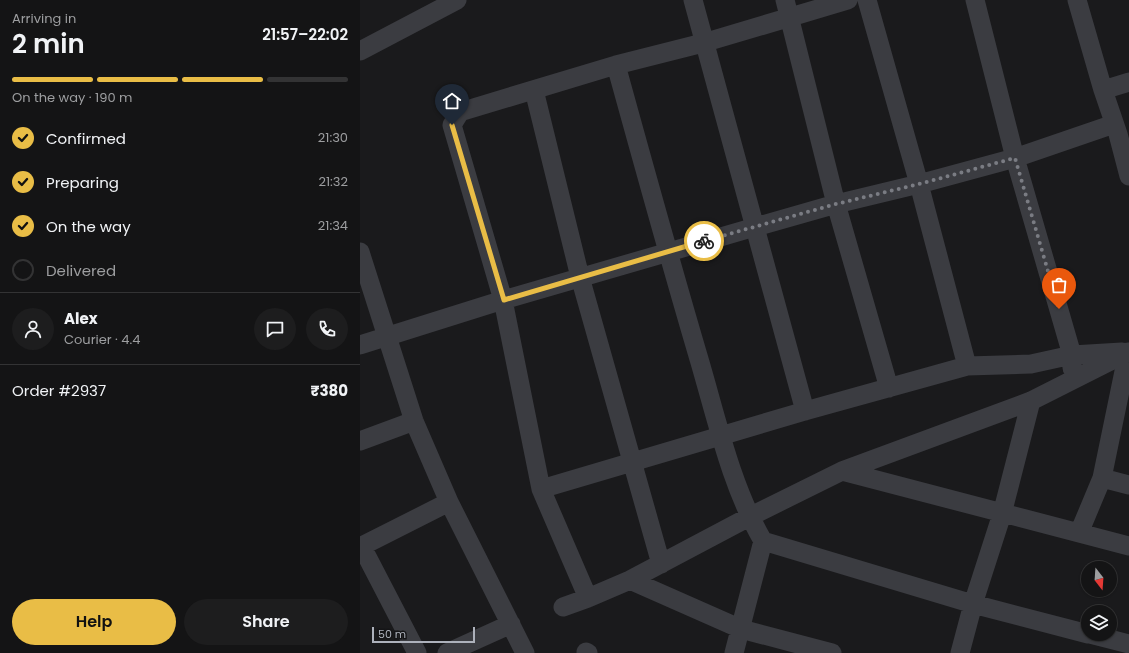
<!DOCTYPE html>
<meta charset="utf-8">
<style>
body{margin:0;font-family:Poppins,sans-serif;background:#1d1d1e;color:#f1f3f6;height:100vh;display:flex;flex-direction:column;font-size:15px;white-space:nowrap}
*{box-sizing:border-box;margin:0}
p{font-size:13px;color:#9d9ea0}
.icon{flex:none;width:22px;height:22px;fill:none;stroke:currentColor;stroke-width:2;stroke-linecap:round;stroke-linejoin:round}
.map{position:relative;flex:1;overflow:hidden}
.side{display:flex;flex-direction:column;background:#141415;width:360px}
.side>*{flex:none}
.needle{width:26px;rotate:163deg}
.fabs{position:absolute;left:721px;top:561px;display:grid;gap:8px}
.fabs a{display:grid;place-items:center;width:36px;height:36px;border-radius:50%;background:#141415;box-shadow:0 1px 3px #0004,0 0 0 1px #333334;font-size:20px}
.scale{position:absolute;left:12px;bottom:10px;width:103px;box-sizing:border-box;padding-left:4px;border:2px solid #adb1bb;border-top:0;font-size:11px;line-height:14px;white-space:nowrap;color:#adb1bb;-webkit-text-stroke:3px #151517;paint-order:stroke}
.pin{position:absolute;display:grid;place-items:center;width:34px;height:34px;color:#fff;margin:-41px -17px;border-radius:50% 50% 50% 0;rotate:-45deg;box-shadow:0 0 4px #0007}
.pin .icon{rotate:45deg}
.courier{position:absolute;display:grid;place-items:center;width:40px;height:40px;margin:-20px;border:3px solid #e9bd46;border-radius:50%;background:#fff;color:#222;box-shadow:0 1px 5px #0007}
.headline em{font-style:normal;font-weight:600}
.headline div{display:flex;flex-direction:column-reverse}
.headline{display:flex;align-items:center;justify-content:space-between;height:68px;padding:0 12px}
h1{font-size:26px;font-weight:600;line-height:30px}
.bar{display:grid;grid-template-columns:repeat(4,1fr);gap:6px 4px;align-content:center;height:48px;padding:0 12px}
.bar i{height:5px;border-radius:3px;background:#333334}
.bar .on{background:#e9bd46}
.bar p{grid-column:span 4}
.line{display:flex;align-items:center;gap:10px;padding:0 12px;border-top:1px solid #333334}
.line div{flex:1}
.round{display:grid;place-items:center;flex:none;width:42px;height:42px;border-radius:21px;background:#1d1d1e}
ol{padding:0 12px;list-style:none}
li{display:flex;align-items:center;gap:12px;height:44px}
li p{margin-inline-start:auto}
li .icon{padding:4px;border-radius:50%;background:#e9bd46;color:#111;stroke-width:4}
li:last-child{color:#9d9ea0}
li i{width:22px;height:22px;border:2px solid #333334;border-radius:50%}
.primary-button{display:flex;gap:8px;margin-top:auto;padding:8px 12px}
.primary-button a{flex:1;height:46px;border-radius:24px;background:#e9bd46;color:#111;font-size:16px;font-weight:600;line-height:46px;text-align:center}
.primary-button a+a{background:#1d1d1e;color:#f1f3f6}
main{display:flex;flex:1;min-height:0}
.map>svg:first-child{display:block}
.lines{fill:none;stroke-linecap:round;stroke-linejoin:round}
.minor{stroke:#3b3c41;stroke-width:19}
.done{stroke:#7a7c83;stroke-width:4;stroke-dasharray:0 7.2}
.route{stroke:#e9bd46;stroke-width:5}
</style>
<main>
<section class="side">
<div class="headline"><div><h1>2 min</h1><p>Arriving in</p></div><em>21:57–22:02</em></div>
<div class="bar"><i class="on"></i><i class="on"></i><i class="on"></i><i></i><p>On the way · 190 m</p></div>
<ol>
<li><svg class="icon" aria-label="check" viewBox="0 0 24 24"><path d="M5 12l5 5 9-10"/></svg>Confirmed<p>21:30</p></li>
<li><svg class="icon" aria-label="check" viewBox="0 0 24 24"><path d="M5 12l5 5 9-10"/></svg>Preparing<p>21:32</p></li>
<li><svg class="icon" aria-label="check" viewBox="0 0 24 24"><path d="M5 12l5 5 9-10"/></svg>On the way<p>21:34</p></li>
<li><i></i>Delivered</li>
</ol>
<div class="line" style="height:72px"><a class="round"><svg class="icon" aria-label="person" viewBox="0 0 24 24"><circle cx="12" cy="8" r="4"/><path d="M4 21q1-7 8-7t8 7"/></svg></a><div><b>Alex</b><p>Courier · 4.4</p></div><a class="round"><svg class="icon" aria-label="chat" viewBox="0 0 24 24"><path d="M4 5h16v11H9l-5 4z"/></svg></a><a class="round"><svg class="icon" aria-label="phone" viewBox="0 0 24 24"><path d="M5 4h4l2 5-3 2q2 4 5 5l2-3 5 2v4C11 20 4 13 5 4z"/></svg></a></div>
<div class="line" style="height:52px"><div>Order #2937</div><b>₹380</b></div>
<div class="primary-button"><a>Help</a><a>Share</a></div>
</section>
<div class="map">
<svg width="769" height="653" viewBox="0 0 769 653">
<rect width="100%" height="100%" fill="#1a1a1c"/>
<g class="lines">
<path class="minor" d="M333,0l112,411
M425,0l51,204 53,184
M507,0l52,184 48,182
M615,0l40,158 57,197v13
M717,0l26,90 15,44 11,42
M0,51l97,-51
M256,65c27,98 54,196 83,294 18,61 32,127 64,182l210,63 115,30
M174,90l46,187 81,287
M743,90l26,-8
M0,252l54,169 35,81 76,151
M0,345l143,-45 252,-73 81,-23 83,-20 96,-26 99,-34
M0,441l54,-20
M482,471l287,75
M742,478l27,7
M181,489l264,-78 162,-45 64,-2 41,-9 50,-3
M719,533l23,-55 26,-126
M0,547l89,-45
M2,547l55,106
M270,580l111,49 91,24
M228,598l-47,-109 -38,-189 -51,-175 8,-13 156,-47 87,-22 145,-43
M203,607l25,-9 42,-18 119,-63 93,-46 189,-70 97,-49
M730,634l39,10
M226,652l2,1
M87,653l64,-29
M374,653l29,-112
M600,653l13,-49 29,-90 29,-113"/>
</g>
<g class="lines">
<path class="done" d="M344,241l132,-37 83,-20 96,-26 44,151"/>
<path class="route" d="M92,125l52,175 200,-59"/>
</g>
</svg>
<div class="fabs">
<a><svg class="needle" viewBox="-14 -14 28 28"><path d="M0-13l5 13h-10z" fill="#e53935"/><path d="M0 13l5-13h-10z" fill="#9d9ea0"/></svg></a>
<a><svg class="icon" aria-label="layers" viewBox="0 0 24 24"><path d="M12 4l9 5-9 5-9-5zM3 14l9 5 9-5"/></svg></a>
</div>
<div class="scale">50 m</div>
<div class="pin" style="left:699px;top:309px;background:#ea580c"><svg class="icon" aria-label="bag" viewBox="0 0 24 24"><path d="M5 8h14l-1 12H6zM9 8a3 3 0 0 1 6 0"/></svg></div>
<div class="pin" style="left:92px;top:125px;background:#1f2937"><svg class="icon" aria-label="home" viewBox="0 0 24 24"><path d="M3 11l9-7 9 7M6 9v11h12V9"/></svg></div>
<div class="courier" style="left:344px;top:241px"><svg class="icon" aria-label="bike" viewBox="0 0 24 24"><circle cx="6" cy="16" r="4"/><circle cx="18" cy="16" r="4"/><path d="M6 16l4-8h5l3 8M10 8l3 8H6M13 5h3"/></svg></div>
</div>
</main>
